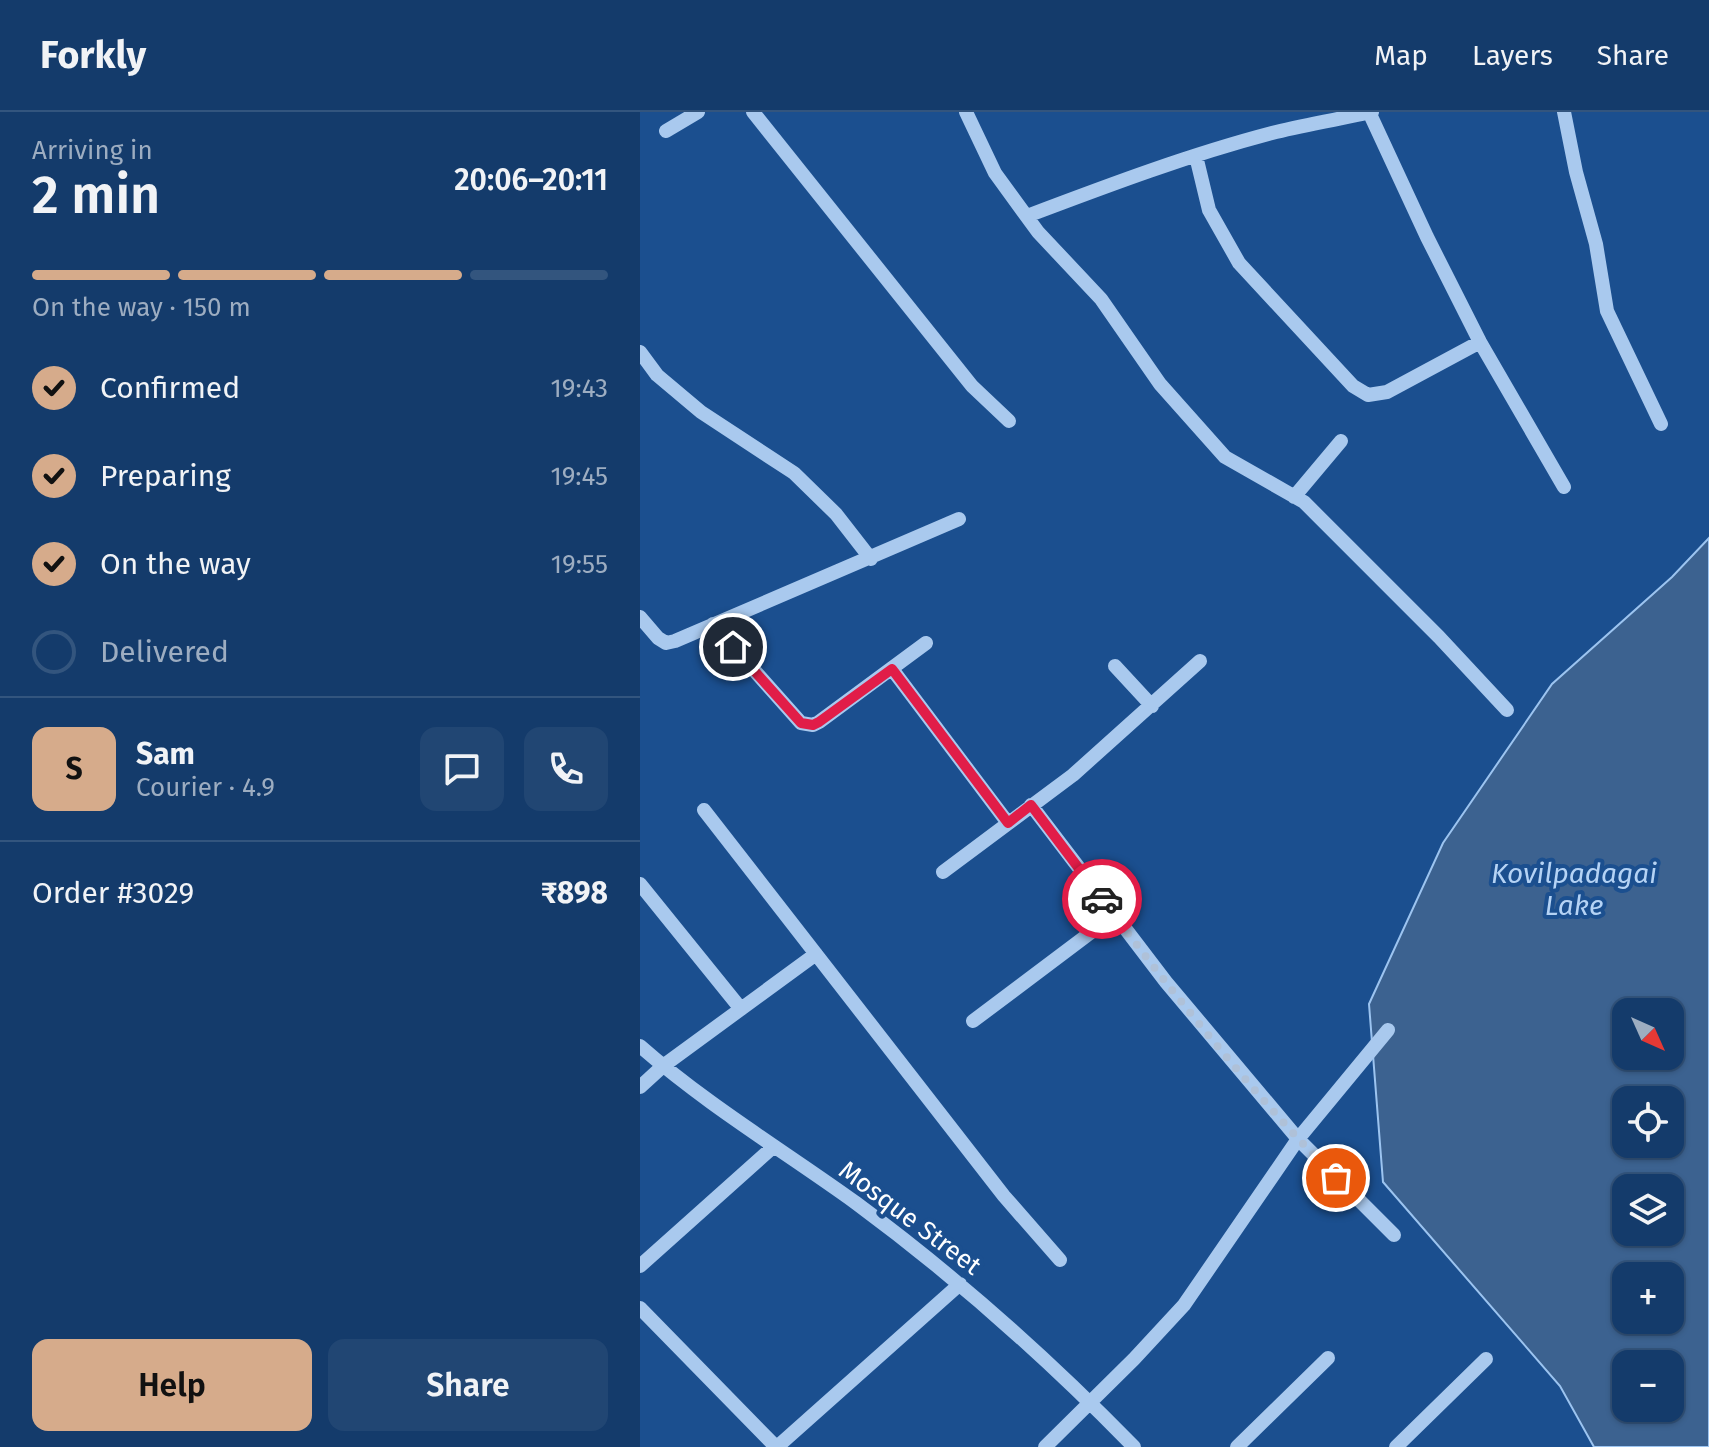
<!DOCTYPE html>
<meta charset="utf-8">
<style>
body{margin:0;font-family:"Fira Sans",sans-serif;background:#214673;color:#f1f3f6;height:100vh;display:flex;flex-direction:column;font-size:30px;white-space:nowrap}
*{box-sizing:border-box;margin:0}
p{font-size:26px;color:#9dadc1}
.icon{flex:none;width:44px;height:44px;fill:none;stroke:currentColor;stroke-width:2;stroke-linecap:round;stroke-linejoin:round}
.map{position:relative;flex:1;overflow:hidden}
.details{display:flex;flex-direction:column;background:#143b6b;width:640px}
.details>*{flex:none}
.needle{width:52px;rotate:135deg}
.buttons{position:absolute;left:972px;top:886px;display:grid;gap:16px}
.buttons a{display:grid;place-items:center;width:72px;height:72px;border-radius:16px;background:#143b6b;box-shadow:0 2px 6px #0004,0 0 0 2px #33557e;font-size:40px}
.pin{position:absolute;display:grid;place-items:center;width:68px;height:68px;color:#fff;margin:-34px;border:4px solid #fff;border-radius:50%;box-shadow:0 2px 8px #0007}
.courier{position:absolute;display:grid;place-items:center;width:80px;height:80px;margin:-40px;border:6px solid #e11d48;border-radius:50%;background:#fff;color:#222;box-shadow:0 2px 10px #0007}
.headline em{font-style:normal;font-weight:600}
.headline div{display:flex;flex-direction:column-reverse}
.headline{display:flex;align-items:center;justify-content:space-between;height:136px;padding:0 32px}
h1{font-size:52px;font-weight:600;line-height:60px}
.bar{display:grid;grid-template-columns:repeat(4,1fr);gap:12px 8px;align-content:center;height:96px;padding:0 32px}
.bar i{height:10px;border-radius:6px;background:#33557e}
.bar .selected{background:#d6ab8b}
.bar p{grid-column:span 4}
.line{display:flex;align-items:center;gap:20px;padding:0 32px;border-top:2px solid #33557e}
.line div{flex:1}
.round{display:grid;place-items:center;flex:none;width:84px;height:84px;border-radius:16px;background:#214673}
ol{padding:0 32px;list-style:none}
li{display:flex;align-items:center;gap:24px;height:88px}
li p{margin-inline-start:auto}
li .icon{padding:8px;border-radius:50%;background:#d6ab8b;color:#111;stroke-width:4}
li:last-child{color:#9dadc1}
li i{width:44px;height:44px;border:4px solid #33557e;border-radius:50%}
.cta{display:flex;gap:16px;margin-top:auto;padding:16px 32px}
.cta a{flex:1;height:92px;border-radius:16px;background:#d6ab8b;color:#111;font-size:32px;font-weight:600;line-height:92px;text-align:center}
.cta a+a{background:#214673;color:#f1f3f6}
header{display:flex;align-items:center;gap:48px;box-sizing:border-box;height:112px;padding:0 40px;background:#143b6b;border-bottom:2px solid #33557e}
header strong{font-size:38px}
nav{display:flex;gap:44px;margin-inline-start:auto;font-size:28px}
main{display:flex;flex:1;min-height:0}
.map>svg:first-child{display:block}
.water{fill:#3c6290;stroke:#9cc4f0;stroke-width:2;fill-rule:evenodd}
.lines{fill:none;stroke-linecap:round;stroke-linejoin:round}
.minor{stroke:#a9c9ee;stroke-width:14}
.done{stroke:#afc1d8;stroke-width:8;stroke-dasharray:0 14.4}
.route{stroke:#e11d48;stroke-width:10}
.labels{text-anchor:middle;dominant-baseline:central;stroke-width:8;stroke-linejoin:round;paint-order:stroke}
.street-label{font-size:26px;fill:#fff;stroke:#1b4f8f}
.water-label{font-size:28px;font-style:italic;fill:#b5d3f5;stroke:#1b4f8f}
</style>
<header>
<strong>Forkly</strong>
<nav><a>Map</a><a>Layers</a><a>Share</a></nav>
</header>
<main>
<section class="details">
<div class="headline"><div><h1>2 min</h1><p>Arriving in</p></div><em>20:06–20:11</em></div>
<div class="bar"><i class="selected"></i><i class="selected"></i><i class="selected"></i><i></i><p>On the way · 150 m</p></div>
<ol>
<li><svg class="icon" aria-label="check" viewBox="0 0 24 24"><path d="M5 12l5 5 9-10"/></svg>Confirmed<p>19:43</p></li>
<li><svg class="icon" aria-label="check" viewBox="0 0 24 24"><path d="M5 12l5 5 9-10"/></svg>Preparing<p>19:45</p></li>
<li><svg class="icon" aria-label="check" viewBox="0 0 24 24"><path d="M5 12l5 5 9-10"/></svg>On the way<p>19:55</p></li>
<li><i></i>Delivered</li>
</ol>
<div class="line" style="height:144px"><b class="round" style="background:#d6ab8b;color:#111">S</b><div><b>Sam</b><p>Courier · 4.9</p></div><a class="round"><svg class="icon" aria-label="chat" viewBox="0 0 24 24"><path d="M4 5h16v11H9l-5 4z"/></svg></a><a class="round"><svg class="icon" aria-label="phone" viewBox="0 0 24 24"><path d="M5 4h4l2 5-3 2q2 4 5 5l2-3 5 2v4C11 20 4 13 5 4z"/></svg></a></div>
<div class="line" style="height:104px"><div>Order #3029</div><b>₹898</b></div>
<div class="cta"><a>Help</a><a>Share</a></div>
</section>
<div class="map">
<svg width="1069" height="1335" viewBox="0 0 1069 1335">
<rect width="100%" height="100%" fill="#1b4f8f"/>
<path class="water" d="M1069,426v909h-115l-34,-61 -177,-204 -14,-178 74,-161 109,-159 120,-107zM986,900h44v44h-44zM986,988h44v44h-44zM986,1076h44v44h-44zM986,1164h44v44h-44zM986,1252h44v44h-44z"/>
<g class="lines">
<path class="minor" d="M113,0l219,274 37,35
M326,0l29,61 43,59 63,67 59,85 65,73 79,45 135,135 68,73
M729,0l58,125 53,105 84,145
M924,0l12,60 20,72 11,67 54,113
M26,19l32,-19
M556,44l13,54 30,53 114,123 15,9 19,-3 93,-50
M387,104c82,-31 164,-62 249,-84 32,-8 64,-13 96,-20
M0,240l17,23 44,37 93,61 42,41 35,45
M654,385l47,-56
M0,505l18,21 8,5 9,-2 284,-122
M73,512l88,99 12,2 6,-3 107,-79
M475,554l37,40
M252,557l116,154
M391,693l135,177 132,157 -114,166 -50,54 -89,88
M64,698l300,386 56,64
M303,760l130,-97 127,-114
M0,772l101,125
M333,909l141,-106
M748,918l-90,109 96,96
M0,934c67,59 144,105 216,157 99,73 192,156 278,244
M0,975l23,-21 153,-112
M0,1154l133,-119
M0,1196l136,139
M137,1335l183,-163
M597,1335l91,-89
M756,1335l90,-88"/>
</g>
<g class="lines">
<path class="done" d="M462,787c73,97 149,193 234,279"/>
<path class="route" d="M93,535l68,76 12,2 6,-3 73,-53 116,154 23,-18 71,94"/>
</g>
<g class="labels">
<g class="street-label">
<text transform="translate(270 1106) rotate(37)">Mosque Street</text>
</g>
<g class="water-label">
<text x="934" y="761">Kovilpadagai<tspan x="934" dy="32">Lake</tspan></text>
</g>
</g>
</svg>
<div class="buttons">
<a><svg class="needle" viewBox="-14 -14 28 28"><path d="M0-13l5 13h-10z" fill="#e53935"/><path d="M0 13l5-13h-10z" fill="#9dadc1"/></svg></a>
<a><svg class="icon" aria-label="locate" viewBox="0 0 24 24"><circle cx="12" cy="12" r="6"/><path d="M12 2v4M12 18v4M2 12h4M18 12h4"/></svg></a>
<a><svg class="icon" aria-label="layers" viewBox="0 0 24 24"><path d="M12 4l9 5-9 5-9-5zM3 14l9 5 9-5"/></svg></a>
<a>+</a>
<a>−</a>
</div>
<div class="pin" style="left:696px;top:1066px;background:#ea580c"><svg class="icon" aria-label="bag" viewBox="0 0 24 24"><path d="M5 8h14l-1 12H6zM9 8a3 3 0 0 1 6 0"/></svg></div>
<div class="pin" style="left:93px;top:535px;background:#1f2937"><svg class="icon" aria-label="home" viewBox="0 0 24 24"><path d="M3 11l9-7 9 7M6 9v11h12V9"/></svg></div>
<div class="courier" style="left:462px;top:787px"><svg class="icon" aria-label="car" viewBox="0 0 24 24"><path d="M5 17H2v-5l4-1 3-4h7l3 4 3 1v5h-3M9 17h6M6 11h13"/><circle cx="7" cy="17" r="2"/><circle cx="17" cy="17" r="2"/></svg></div>
</div>
</main>
